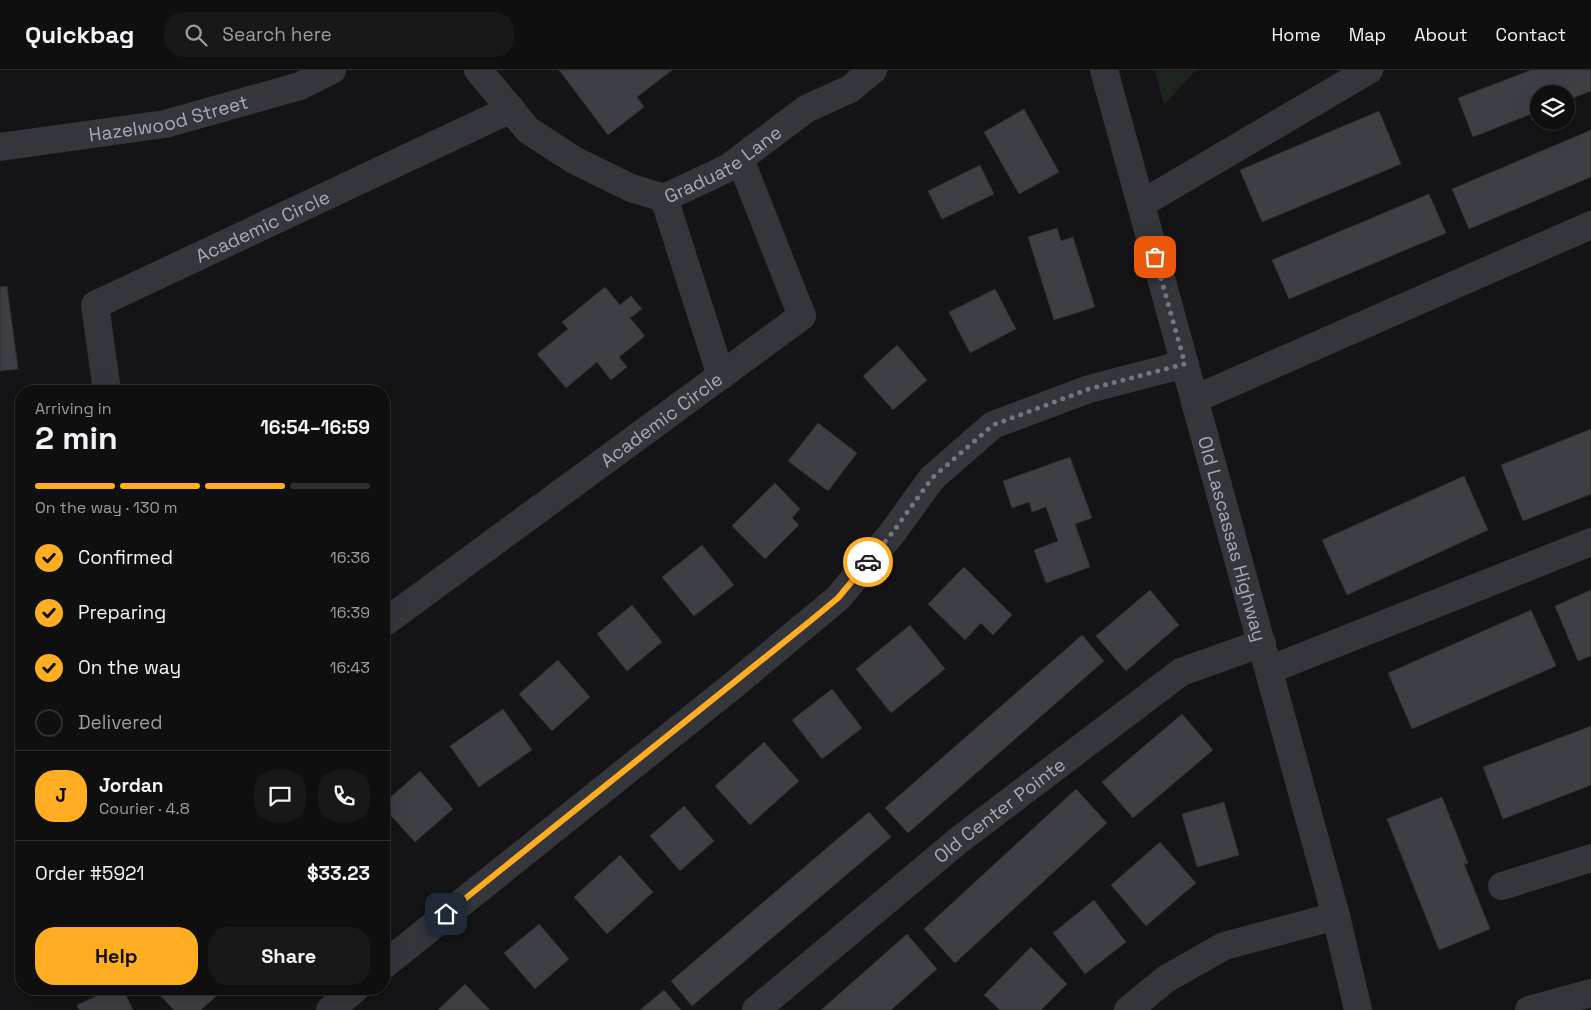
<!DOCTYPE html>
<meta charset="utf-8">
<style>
body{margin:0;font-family:"Space Grotesk",sans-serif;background:#181819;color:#f1f3f6;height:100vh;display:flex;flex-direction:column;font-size:19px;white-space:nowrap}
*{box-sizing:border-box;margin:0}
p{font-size:16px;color:#9b9c9f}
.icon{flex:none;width:28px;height:28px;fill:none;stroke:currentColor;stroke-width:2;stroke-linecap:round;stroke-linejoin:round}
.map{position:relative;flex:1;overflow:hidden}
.sheet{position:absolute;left:15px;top:315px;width:375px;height:610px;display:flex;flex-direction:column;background:#0f0f10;border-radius:20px;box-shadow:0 5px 20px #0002,0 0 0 1px #2f2f30}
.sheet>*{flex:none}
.tools{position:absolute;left:1530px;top:15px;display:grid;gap:10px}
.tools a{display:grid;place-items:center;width:45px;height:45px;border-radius:50%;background:#0f0f10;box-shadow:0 5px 20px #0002,0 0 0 1px #2f2f30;font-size:25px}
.pin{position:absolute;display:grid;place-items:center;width:42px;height:42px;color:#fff;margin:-21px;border-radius:10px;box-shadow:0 2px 8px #0006}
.courier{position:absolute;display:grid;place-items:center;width:50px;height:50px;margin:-25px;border:4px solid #ffae23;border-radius:50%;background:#fff;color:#222;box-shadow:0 1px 6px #0007}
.head em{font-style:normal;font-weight:700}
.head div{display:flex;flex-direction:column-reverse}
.head{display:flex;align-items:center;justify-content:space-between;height:85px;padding:0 20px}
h1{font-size:32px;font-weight:700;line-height:38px}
.bar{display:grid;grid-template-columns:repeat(4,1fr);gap:8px 5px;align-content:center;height:60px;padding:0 20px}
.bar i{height:6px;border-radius:4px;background:#2f2f30}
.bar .current{background:#ffae23}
.bar p{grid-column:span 4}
.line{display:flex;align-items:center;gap:12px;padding:0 20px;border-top:1px solid #2f2f30}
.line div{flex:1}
.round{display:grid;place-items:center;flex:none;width:52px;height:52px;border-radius:20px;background:#181819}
ol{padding:0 20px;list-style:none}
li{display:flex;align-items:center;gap:15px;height:55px}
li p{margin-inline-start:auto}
li .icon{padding:5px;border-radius:50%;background:#ffae23;color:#111;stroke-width:4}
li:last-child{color:#9b9c9f}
li i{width:28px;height:28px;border:2px solid #2f2f30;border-radius:50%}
.action{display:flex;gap:10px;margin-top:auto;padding:10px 20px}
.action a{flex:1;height:58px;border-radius:20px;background:#ffae23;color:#111;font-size:20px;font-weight:700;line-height:58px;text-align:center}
.action a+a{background:#181819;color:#f1f3f6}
header{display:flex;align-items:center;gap:30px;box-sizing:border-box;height:70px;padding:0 25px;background:#0f0f10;border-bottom:1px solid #2f2f30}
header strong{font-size:24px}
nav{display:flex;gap:28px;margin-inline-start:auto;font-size:18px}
.search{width:350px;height:45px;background:#181819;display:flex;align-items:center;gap:12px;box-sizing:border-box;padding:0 18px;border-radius:20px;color:#9b9c9f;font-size:19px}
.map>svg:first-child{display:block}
.green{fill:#1c241d}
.building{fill:#3e3f44;stroke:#2e2e32}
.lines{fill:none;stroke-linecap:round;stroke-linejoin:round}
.minor{stroke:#35363c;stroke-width:28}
.done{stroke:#72767f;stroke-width:5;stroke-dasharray:0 9}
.route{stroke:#ffae23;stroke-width:6}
.labels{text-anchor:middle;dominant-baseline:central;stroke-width:4.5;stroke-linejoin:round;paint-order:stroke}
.street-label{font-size:19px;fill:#a4abb8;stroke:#0f0f11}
</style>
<header>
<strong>Quickbag</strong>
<div class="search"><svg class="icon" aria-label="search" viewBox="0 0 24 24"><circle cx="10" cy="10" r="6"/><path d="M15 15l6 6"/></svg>Search here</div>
<nav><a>Home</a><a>Map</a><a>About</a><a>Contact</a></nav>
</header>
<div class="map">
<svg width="1591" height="940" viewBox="0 0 1591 940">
<rect width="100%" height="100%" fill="#141416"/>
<path class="green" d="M1155,0h41l-32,35z"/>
<path class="building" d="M559,0h113l-35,27 7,10 -36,28z
M1531,0h60v21l-25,10v-7h-27v17l-66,26 -15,-39z
M1024,39l35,63 -40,22 -35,-62z
M1379,41l22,53 -139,58 -22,-52z
M1591,60v47l-122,52 -17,-40z
M980,95l14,29 -52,25 -14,-28z
M1429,124l17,39 -157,66 -17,-39z
M1057,158l4,13 12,-4 22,70 -41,13 -26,-83z
M7,216l11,83 -18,2v-84z
M605,217l15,18 11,-9 11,13 -12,9 15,18 -26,21 8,10 -16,13 -14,-18 -31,26 -29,-34 31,-25 -6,-7z
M995,219l21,40 -46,24 -21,-41z
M897,275l30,35 -34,30 -30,-34z
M818,353l39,30 -29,38 -40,-30z
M1591,359v65l-68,27 -22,-56z
M1070,387l22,61 -17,6 15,43 -44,16 -12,-33 24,-9 -12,-34 -14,5 -3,-10 -17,6 -9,-27z
M1464,406l24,54 -141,65 -25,-55z
M775,413l25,26 -8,9 7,7 -34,34 -33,-33z
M702,475l32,40 -40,31 -32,-39z
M964,497l48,48 -19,20 -12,-12 -16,17 -37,-36z
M1150,520l29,35 -53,46 -30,-35z
M1591,520v66l-13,5 -23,-55z
M632,535l30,37 -35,29 -30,-37z
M1531,540l25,56 -144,63 -24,-56z
M910,555l35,44 -54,44 -35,-44z
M1082,565l22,26 -196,172 -23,-25z
M558,590l32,37 -38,34 -33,-37z
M832,619l30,39 -40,31 -30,-39z
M503,639l29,41 -53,37 -29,-41z
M1182,644l31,36 -80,68 -31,-36z
M1591,656v59l-88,34 -20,-52z
M764,672l35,39 -49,44 -35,-39z
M420,701l33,38 -38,33 -31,-34v-5z
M1076,719l31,34 -152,140 -31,-34z
M1442,727l26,66 -4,1 26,65 -51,21 -52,-131z
M1224,732l15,53 -42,12 -15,-53z
M684,736l30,35 -34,30 -30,-35z
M869,742l22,25 -199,169 -21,-25z
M1160,772l36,41 -50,43 -35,-41z
M620,785l33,37 -46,42 -33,-37z
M1094,830l32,42 -41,32 -32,-41z
M539,854l30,35 -34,30 -31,-36z
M907,864l30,35 -46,41h-70z
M1031,877l36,37 -26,26h-41l-16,-15z
M465,914l25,26h-52z
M112,919h11l10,21h-54l-2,-5z
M154,919h70l-23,21h-27z
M664,920l17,20h-41z"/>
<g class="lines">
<g class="minor">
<path id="s1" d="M478,0l50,60 46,30 57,28 33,10 64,-30 78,-59 44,-20 23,-19"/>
<path id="s2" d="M1104,0l232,846 22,94"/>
<path id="s3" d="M0,77l165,-23 135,-38 32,-16"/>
<path d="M664,128l57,178"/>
<path d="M1141,134l228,-134"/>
<path id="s4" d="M107,321l-12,-86 416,-196"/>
<path d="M1195,329l396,-174"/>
<path id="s5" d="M384,553l418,-307 -62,-157"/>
<path d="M1269,600l322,-128"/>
<path d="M1502,816l89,-28"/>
<path d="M384,895l352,-282 102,-85 55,-66 39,-54 61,-53 96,-36 96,-25"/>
<path d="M330,940l25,-21"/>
<path id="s6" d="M756,940l203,-170 222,-168 81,-29"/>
<path d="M1128,940l38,-31 58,-33 112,-30"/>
<path d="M1529,940l62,-17"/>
</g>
</g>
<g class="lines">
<path class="done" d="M868,492l25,-30 39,-54 61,-53 96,-36 96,-25 -30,-107"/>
<path class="route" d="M446,844l363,-292 29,-24 30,-36"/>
</g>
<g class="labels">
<g class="street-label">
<text stroke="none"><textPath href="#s3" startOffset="171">Hazelwood Street</textPath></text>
<text stroke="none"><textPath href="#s1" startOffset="299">Graduate Lane</textPath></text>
<text stroke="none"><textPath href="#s4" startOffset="272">Academic Circle</textPath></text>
<text stroke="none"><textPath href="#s5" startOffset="344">Academic Circle</textPath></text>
<text stroke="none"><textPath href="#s2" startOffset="486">Old Lascassas Highway</textPath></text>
<text stroke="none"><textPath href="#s6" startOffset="315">Old Center Pointe</textPath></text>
</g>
</g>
</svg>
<div class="tools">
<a><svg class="icon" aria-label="layers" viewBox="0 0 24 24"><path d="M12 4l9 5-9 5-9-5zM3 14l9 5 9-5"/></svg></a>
</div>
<div class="pin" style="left:1155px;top:187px;background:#ea580c"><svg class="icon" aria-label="bag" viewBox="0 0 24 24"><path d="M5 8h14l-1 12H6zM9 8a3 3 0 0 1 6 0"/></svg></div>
<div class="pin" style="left:446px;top:844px;background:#1f2937"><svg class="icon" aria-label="home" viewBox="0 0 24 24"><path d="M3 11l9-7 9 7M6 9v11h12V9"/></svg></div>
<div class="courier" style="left:868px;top:492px"><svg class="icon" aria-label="car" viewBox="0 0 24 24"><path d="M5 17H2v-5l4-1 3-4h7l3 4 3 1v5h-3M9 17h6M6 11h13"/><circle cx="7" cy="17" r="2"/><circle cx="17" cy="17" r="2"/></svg></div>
<section class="sheet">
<div class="head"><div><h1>2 min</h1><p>Arriving in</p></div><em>16:54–16:59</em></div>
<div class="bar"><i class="current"></i><i class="current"></i><i class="current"></i><i></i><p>On the way · 130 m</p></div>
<ol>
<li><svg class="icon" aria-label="check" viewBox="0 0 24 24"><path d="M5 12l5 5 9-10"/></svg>Confirmed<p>16:36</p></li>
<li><svg class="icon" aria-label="check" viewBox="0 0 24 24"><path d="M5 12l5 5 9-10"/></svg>Preparing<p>16:39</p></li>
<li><svg class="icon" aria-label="check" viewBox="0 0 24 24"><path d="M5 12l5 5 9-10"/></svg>On the way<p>16:43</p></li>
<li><i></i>Delivered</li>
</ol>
<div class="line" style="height:90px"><b class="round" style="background:#ffae23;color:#111">J</b><div><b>Jordan</b><p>Courier · 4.8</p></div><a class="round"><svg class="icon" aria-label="chat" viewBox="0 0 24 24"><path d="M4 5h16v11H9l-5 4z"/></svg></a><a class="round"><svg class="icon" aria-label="phone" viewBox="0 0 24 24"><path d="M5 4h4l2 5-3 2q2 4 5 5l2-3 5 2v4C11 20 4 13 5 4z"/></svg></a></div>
<div class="line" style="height:65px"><div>Order #5921</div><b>$33.23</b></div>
<div class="action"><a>Help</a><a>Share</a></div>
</section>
</div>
